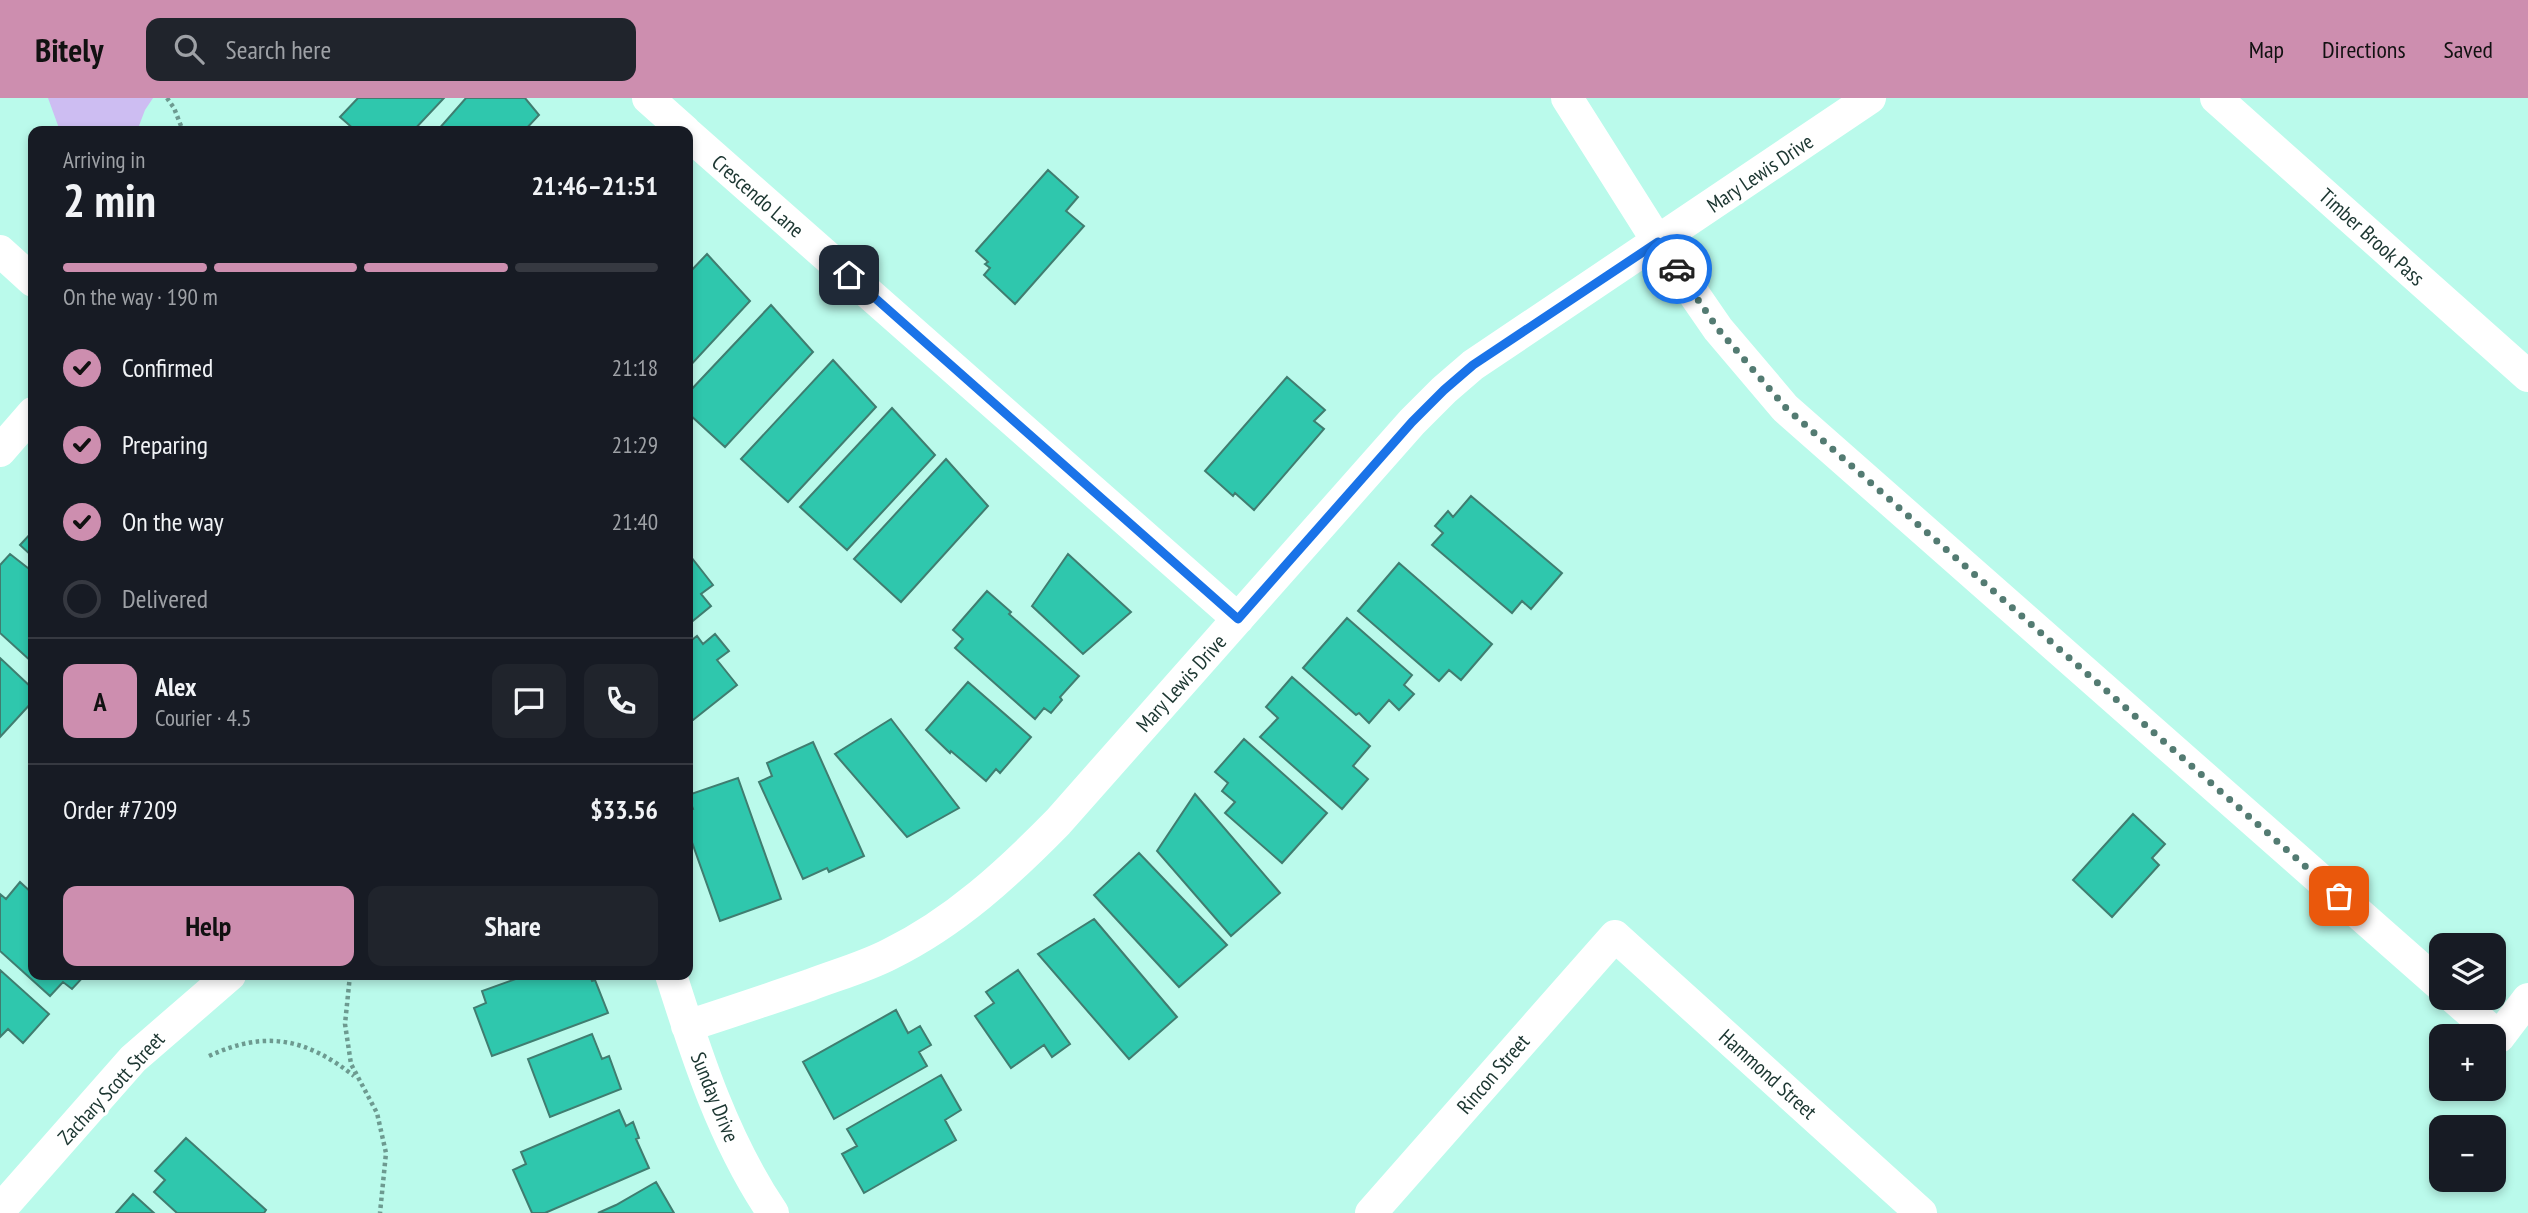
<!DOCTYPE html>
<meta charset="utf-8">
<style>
body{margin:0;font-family:"PT Sans Narrow",sans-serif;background:#20242c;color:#f1f3f6;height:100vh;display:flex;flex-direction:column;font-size:26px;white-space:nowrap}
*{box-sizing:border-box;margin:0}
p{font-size:23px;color:#9ea1a6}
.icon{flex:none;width:38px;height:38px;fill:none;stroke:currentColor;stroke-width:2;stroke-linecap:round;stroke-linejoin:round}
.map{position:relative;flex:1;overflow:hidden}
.panel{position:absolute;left:28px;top:28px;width:665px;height:854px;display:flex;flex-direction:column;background:#171b24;border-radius:14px;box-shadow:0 4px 10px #0003}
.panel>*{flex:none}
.tools{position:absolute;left:2429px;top:835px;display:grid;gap:14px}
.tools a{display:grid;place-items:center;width:77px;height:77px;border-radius:14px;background:#171b24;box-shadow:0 4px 10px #0003;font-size:35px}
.pin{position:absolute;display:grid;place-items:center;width:60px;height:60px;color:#fff;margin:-30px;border-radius:14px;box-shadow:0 4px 10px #0006}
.courier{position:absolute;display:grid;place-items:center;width:70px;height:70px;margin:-35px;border:5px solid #1a73e8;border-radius:50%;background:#fff;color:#222;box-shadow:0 2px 9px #0007}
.summary em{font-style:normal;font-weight:800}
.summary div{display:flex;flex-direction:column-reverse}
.summary{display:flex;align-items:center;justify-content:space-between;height:119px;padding:0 35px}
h1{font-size:46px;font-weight:800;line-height:52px}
.bar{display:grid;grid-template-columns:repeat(4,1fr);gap:10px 7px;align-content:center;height:84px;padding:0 35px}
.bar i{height:9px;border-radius:5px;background:#363941}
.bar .on{background:#cd8eaf}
.bar p{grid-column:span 4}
.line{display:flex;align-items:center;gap:18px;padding:0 35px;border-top:2px solid #363941}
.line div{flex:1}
.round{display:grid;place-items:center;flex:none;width:74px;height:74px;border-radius:14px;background:#20242c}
ol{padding:0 35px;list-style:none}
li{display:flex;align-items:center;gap:21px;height:77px}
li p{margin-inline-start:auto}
li .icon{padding:7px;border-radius:50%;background:#cd8eaf;color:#111;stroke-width:4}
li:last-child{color:#9ea1a6}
li i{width:38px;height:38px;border:4px solid #363941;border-radius:50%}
.button{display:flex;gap:14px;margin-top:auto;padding:14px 35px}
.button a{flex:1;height:80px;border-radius:14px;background:#cd8eaf;color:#111;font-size:28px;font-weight:800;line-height:80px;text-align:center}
.button a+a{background:#20242c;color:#f1f3f6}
header{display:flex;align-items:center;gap:42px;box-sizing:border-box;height:98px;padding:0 35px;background:#cd8eaf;color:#111}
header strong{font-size:33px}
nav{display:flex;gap:38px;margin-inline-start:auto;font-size:24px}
.search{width:490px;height:63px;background:#20242c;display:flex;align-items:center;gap:18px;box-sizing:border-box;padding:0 24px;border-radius:14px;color:#9ea1a6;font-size:26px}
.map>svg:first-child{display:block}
.green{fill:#cdbdf2}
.building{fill:#2fc7ad;stroke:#407d70;stroke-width:2}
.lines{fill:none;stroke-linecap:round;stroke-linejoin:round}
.path{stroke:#6d9a90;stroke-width:4.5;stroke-dasharray:3.5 3.5;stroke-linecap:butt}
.street{stroke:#fff;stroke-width:32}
.done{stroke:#537b72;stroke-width:7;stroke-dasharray:0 12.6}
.route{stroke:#1a73e8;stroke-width:9}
.labels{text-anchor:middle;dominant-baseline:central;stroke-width:7;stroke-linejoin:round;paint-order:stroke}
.street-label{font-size:21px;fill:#1c3631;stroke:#fff}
</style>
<header>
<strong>Bitely</strong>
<div class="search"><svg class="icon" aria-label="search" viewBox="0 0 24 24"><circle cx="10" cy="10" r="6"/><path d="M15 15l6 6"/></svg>Search here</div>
<nav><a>Map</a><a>Directions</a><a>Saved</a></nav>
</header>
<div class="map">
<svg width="2528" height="1115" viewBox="0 0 2528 1115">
<rect width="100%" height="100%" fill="#bafaeb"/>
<path class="green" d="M48,0h105l-8,12 -8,21h-77z"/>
<path class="building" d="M358,0h86l-31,33h-57l-16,-14z
M466,0h59l14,17 -15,16h-87z
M1048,72l30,27 -12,14 18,15 -69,78 -31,-29 6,-7 -5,-4 3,-2 -12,-11z
M707,156l43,47 -62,67v-94z
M771,207l42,47 -88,95 -37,-34v-20z
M833,262l43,47 -88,95 -47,-43z
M1287,279l38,33 -11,11 10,8 -70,81 -19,-17 -2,3 -28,-25z
M892,310l43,47 -88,95 -47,-43z
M946,361l42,47 -87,96 -47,-43z
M1471,398l91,77 -31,36 -9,-8 -10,12 -80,-68 11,-12 -8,-7 13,-15 5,6z
M33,433v26l-13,-12z
M688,455l25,32 -12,9 10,12 -23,19z
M10,456l23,18v91l-33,-30v-68z
M1068,456l63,58 -48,42 -51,-48z
M1399,465l93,81 -31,36 -12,-10 -10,11 -81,-70z
M987,493l24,21 -2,2 70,62 -19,21 2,3 -11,13 -7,-5 -9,11 -80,-71 8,-9 -10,-9z
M1347,520l65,57 -8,10 10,9 -15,16 -10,-10 -20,23 -10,-10 -3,2 -53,-47z
M715,536l14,17 -12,9 20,25 -49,39v-81l9,-7 6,8z
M0,560l33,31v12l-33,36z
M1292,579l78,69 -17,20 15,13 -26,30 -82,-72 18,-19 -12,-11z
M968,584l63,55 -31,36 -4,-4 -10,12 -35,-30 -1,2 -24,-23z
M891,621l68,89 -52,29 -72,-83z
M1244,641l83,74 -45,50 -57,-50 10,-11 -13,-11 6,-8 -13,-11z
M813,644l51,114 -35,16 -2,-4 -24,11 -44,-97 13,-6 -5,-13z
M738,680l43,121 -61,22 -32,-90v-20l5,-2 -5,-14z
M1195,696l85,99 -49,43 -74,-85z
M2133,716l32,30 -13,14 7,7 -47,52 -39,-37z
M1139,755l88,92 -48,42 -85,-92z
M20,784l13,12v81h52l-13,14 -9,-7 -13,14 -50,-45v-57l6,5z
M1094,821l83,98 -48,42 -91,-105z
M0,872l49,44 -26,29 -15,-14 -8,8z
M1018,872l52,74 -18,13 -8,-12 -33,23 -36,-52 19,-13 -8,-11z
M527,877h63l2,6 3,-1 13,33 -116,43 -18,-48 12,-5 -4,-12z
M896,912l12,23 12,-7 11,19 -12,7 8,14 -93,53 -31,-57z
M592,936l10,25 7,-3 12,33 -71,28 -22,-58z
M941,977l20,35 -16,10 11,20 -92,53 -22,-39 15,-8 -10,-17z
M619,1012l7,16 7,-4 6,16 -3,1 13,29 -104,45h-13l-19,-43 13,-6 -5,-12z
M186,1040l80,72 -2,3h-87l-23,-21 11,-12 -10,-9z
M656,1084l18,31h-76l18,-8z
M133,1096l21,19h-38z"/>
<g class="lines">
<path class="path" d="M167,0l7,10 9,23
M350,877l-5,49 6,40 26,49 9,40 -6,60
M209,958c56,-26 97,-18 145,20"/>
<path class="street" d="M648,0l37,33
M1567,0l91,144 60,87 67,79 656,578
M2216,0l312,278
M688,36l550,485
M0,153l33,30
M0,353l33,-38
M671,877c26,82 53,166 102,238
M2454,900l45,39 29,-38
M687,928c41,-13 82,-27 123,-41 26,-10 55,-18 80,-31 65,-32 118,-81 168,-132l354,-400 32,-32 29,-25 397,-267
M0,1112l133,-151 97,-84
M1371,1115l244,-277 306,277"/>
</g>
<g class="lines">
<path class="done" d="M1677,171l41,60 68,79 553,488"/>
<path class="route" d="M849,177l389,344 174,-197 32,-32 29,-25 185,-123 19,27"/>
</g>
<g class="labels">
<g class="street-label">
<text transform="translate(1760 75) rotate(-34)">Mary Lewis Drive</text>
<text transform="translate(758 98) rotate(41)">Crescendo Lane</text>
<text transform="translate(2372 139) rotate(42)">Timber Brook Pass</text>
<text transform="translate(1181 585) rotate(-48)">Mary Lewis Drive</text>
<text transform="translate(1493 976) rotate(-49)">Rincon Street</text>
<text transform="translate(1768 976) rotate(42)">Hammond Street</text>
<text transform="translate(111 990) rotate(-47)">Zachary Scott Street</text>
<text transform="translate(715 999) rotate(68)">Sunday Drive</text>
</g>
</g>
</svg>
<div class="tools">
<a><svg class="icon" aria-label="layers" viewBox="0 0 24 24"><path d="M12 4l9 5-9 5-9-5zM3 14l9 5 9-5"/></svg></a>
<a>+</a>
<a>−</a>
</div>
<div class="pin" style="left:2339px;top:798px;background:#ea580c"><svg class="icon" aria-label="bag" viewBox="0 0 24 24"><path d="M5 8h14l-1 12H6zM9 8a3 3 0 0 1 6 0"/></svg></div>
<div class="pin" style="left:849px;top:177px;background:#1f2937"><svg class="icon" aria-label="home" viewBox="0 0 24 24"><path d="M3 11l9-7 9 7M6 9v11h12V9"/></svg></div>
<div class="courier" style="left:1677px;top:171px"><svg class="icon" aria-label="car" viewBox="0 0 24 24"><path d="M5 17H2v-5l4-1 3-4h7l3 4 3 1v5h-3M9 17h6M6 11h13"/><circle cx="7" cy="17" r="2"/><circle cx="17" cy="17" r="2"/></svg></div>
<section class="panel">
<div class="summary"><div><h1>2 min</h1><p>Arriving in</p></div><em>21:46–21:51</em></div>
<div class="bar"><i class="on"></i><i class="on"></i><i class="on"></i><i></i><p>On the way · 190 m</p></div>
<ol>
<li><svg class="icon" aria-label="check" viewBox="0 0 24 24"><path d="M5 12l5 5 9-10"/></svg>Confirmed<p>21:18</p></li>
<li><svg class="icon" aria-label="check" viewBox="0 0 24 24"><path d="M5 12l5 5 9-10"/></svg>Preparing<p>21:29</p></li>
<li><svg class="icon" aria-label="check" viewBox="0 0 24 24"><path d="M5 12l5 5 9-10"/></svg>On the way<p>21:40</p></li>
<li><i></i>Delivered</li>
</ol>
<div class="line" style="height:126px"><b class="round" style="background:#cd8eaf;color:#111">A</b><div><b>Alex</b><p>Courier · 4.5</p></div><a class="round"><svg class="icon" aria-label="chat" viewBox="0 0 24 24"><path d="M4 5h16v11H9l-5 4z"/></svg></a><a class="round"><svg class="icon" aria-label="phone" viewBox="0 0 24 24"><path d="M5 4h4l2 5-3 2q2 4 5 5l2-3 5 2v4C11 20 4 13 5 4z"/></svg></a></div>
<div class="line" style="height:91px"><div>Order #7209</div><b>$33.56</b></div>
<div class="button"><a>Help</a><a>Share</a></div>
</section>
</div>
